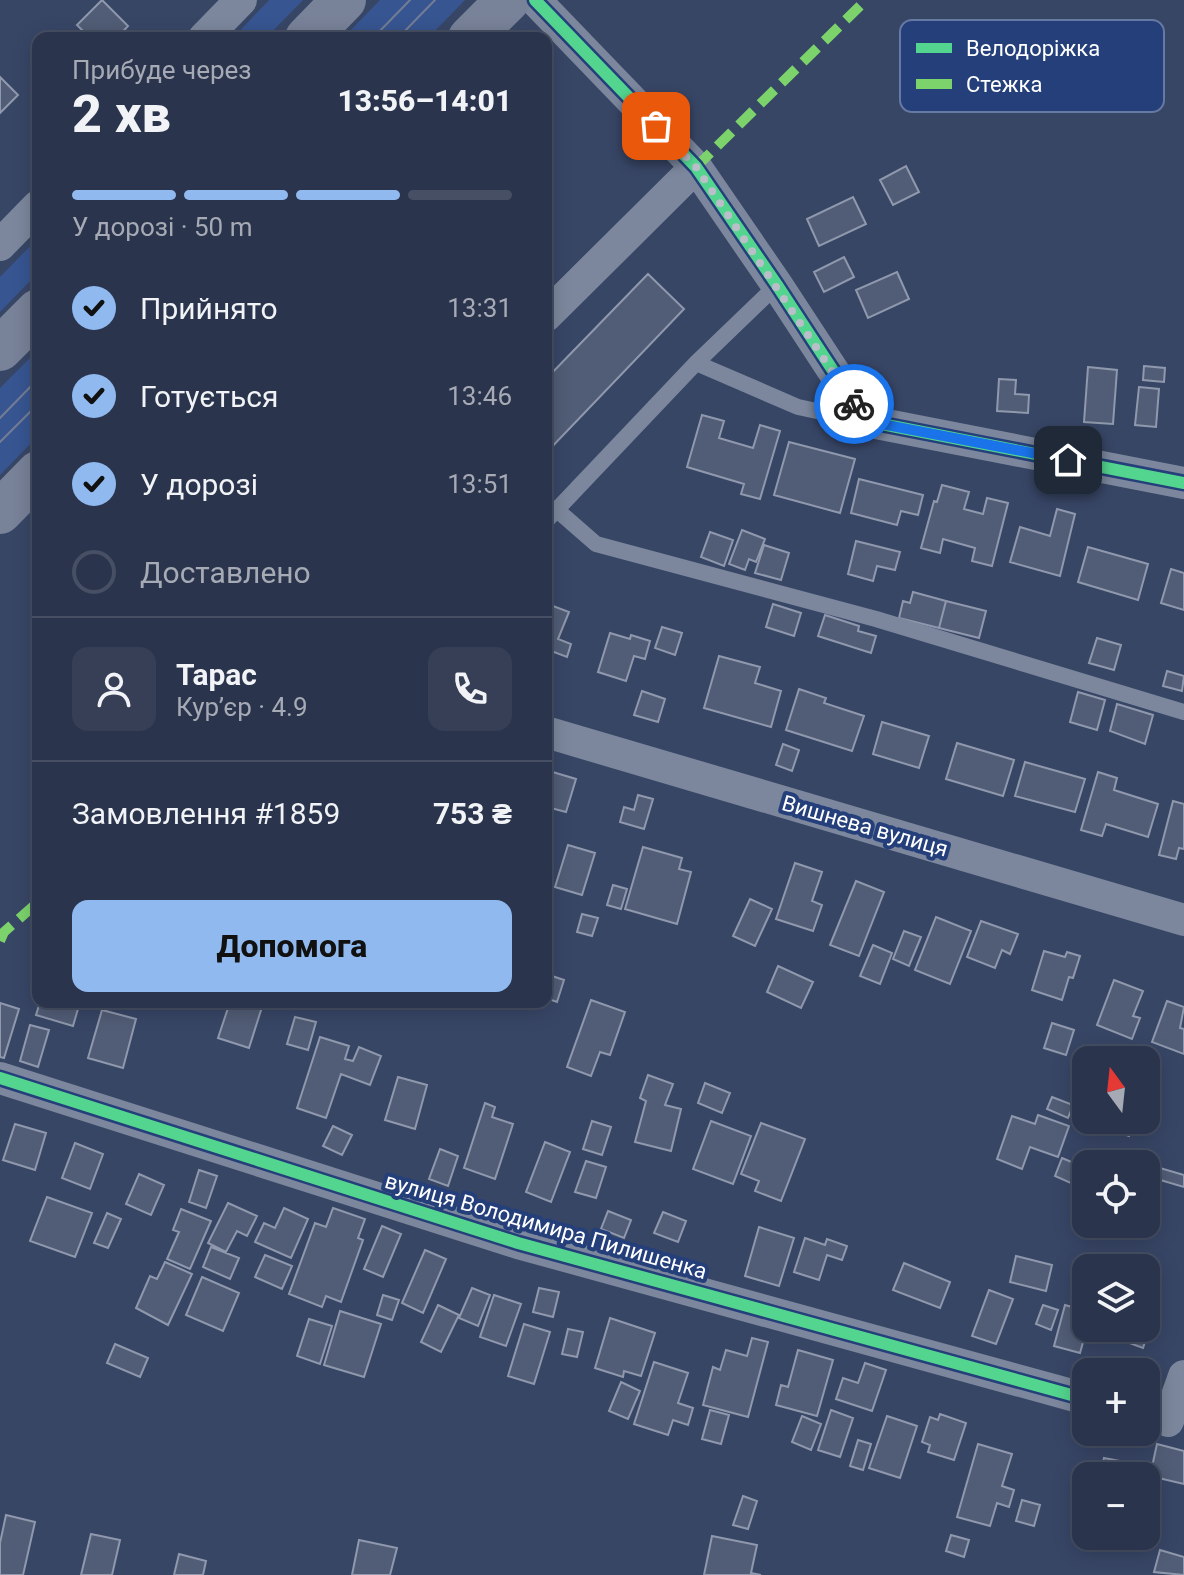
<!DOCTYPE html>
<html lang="uk">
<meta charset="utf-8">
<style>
body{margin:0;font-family:Roboto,sans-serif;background:#363f56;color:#f1f3f6;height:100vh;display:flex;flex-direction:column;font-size:30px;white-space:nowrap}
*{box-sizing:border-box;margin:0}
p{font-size:26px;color:#a5aab5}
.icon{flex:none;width:44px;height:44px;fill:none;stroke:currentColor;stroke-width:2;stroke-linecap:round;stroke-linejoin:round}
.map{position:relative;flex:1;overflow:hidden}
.drawer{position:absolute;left:32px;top:32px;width:520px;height:976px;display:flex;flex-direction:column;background:#2a344c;border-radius:16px;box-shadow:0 4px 20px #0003,0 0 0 2px #464f64}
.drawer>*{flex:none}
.needle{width:52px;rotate:345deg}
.fabs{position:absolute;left:1072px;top:1046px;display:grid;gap:16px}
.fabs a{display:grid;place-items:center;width:88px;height:88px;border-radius:16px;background:#2a344c;box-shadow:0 4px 20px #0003,0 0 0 2px #464f64;font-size:40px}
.pin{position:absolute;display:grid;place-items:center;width:68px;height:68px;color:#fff;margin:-34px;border-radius:16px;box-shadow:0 4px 12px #0006}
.courier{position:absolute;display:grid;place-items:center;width:80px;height:80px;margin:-40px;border:6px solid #1a73e8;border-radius:50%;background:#fff;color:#222;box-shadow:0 2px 10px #0007}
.summary em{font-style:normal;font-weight:800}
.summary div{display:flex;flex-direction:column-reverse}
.summary{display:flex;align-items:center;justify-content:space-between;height:136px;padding:0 40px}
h1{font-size:52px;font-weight:800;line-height:60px}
.bar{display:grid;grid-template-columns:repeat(4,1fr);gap:12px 8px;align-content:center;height:96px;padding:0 40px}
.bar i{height:10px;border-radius:6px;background:#464f64}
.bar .current{background:#90b9f0}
.bar p{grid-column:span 4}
.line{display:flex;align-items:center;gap:20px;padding:0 40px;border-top:2px solid #464f64}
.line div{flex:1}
.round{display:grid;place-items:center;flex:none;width:84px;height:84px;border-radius:16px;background:#363f56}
ol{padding:0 40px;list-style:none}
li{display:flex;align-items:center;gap:24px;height:88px}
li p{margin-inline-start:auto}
li .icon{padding:8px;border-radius:50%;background:#90b9f0;color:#111;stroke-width:4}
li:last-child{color:#a5aab5}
li i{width:44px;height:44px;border:4px solid #464f64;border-radius:50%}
.button{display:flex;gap:16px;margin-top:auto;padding:16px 40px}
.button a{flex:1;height:92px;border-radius:16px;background:#90b9f0;color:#111;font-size:32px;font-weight:800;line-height:92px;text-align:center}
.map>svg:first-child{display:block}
.green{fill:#375591}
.building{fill:#515d76;stroke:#8f98ac;stroke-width:2}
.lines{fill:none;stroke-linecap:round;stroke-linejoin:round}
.service{stroke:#7c879d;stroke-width:16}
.minor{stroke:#7c879d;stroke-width:32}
.trunk{stroke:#788298;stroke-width:44}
.tram{stroke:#747d95;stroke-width:2}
.quiet{stroke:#7cd36c;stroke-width:10;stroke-dasharray:20 10;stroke-linecap:butt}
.cycleway-casing{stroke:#243f7a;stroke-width:17}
.cycleway{stroke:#53d58f;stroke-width:12}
.done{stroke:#b9bec9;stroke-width:8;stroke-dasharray:0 14.4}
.route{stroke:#1a73e8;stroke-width:10}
.labels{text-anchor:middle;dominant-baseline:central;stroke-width:8;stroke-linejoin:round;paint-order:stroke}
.street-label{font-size:22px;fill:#fff;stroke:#243f7a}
.key{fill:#243f7a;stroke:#6679a2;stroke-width:2}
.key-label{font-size:22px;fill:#fff}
</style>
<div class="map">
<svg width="1184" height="1575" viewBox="0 0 1184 1575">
<rect width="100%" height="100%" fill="#384666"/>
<path class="green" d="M269,0h34l-37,38h-33z
M380,0h85l-37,38h-85z
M38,238v35l-38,39v-35z
M38,350v86l-38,39v-87z"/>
<path class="building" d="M102,0l26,26 -11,12h-27l-13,-13z
M0,77l18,18 -18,18z
M906,166l13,26 -26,13 -13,-25z
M853,197l13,27 -47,22 -12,-27z
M844,257l10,20 -30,15 -10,-20z
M897,272l12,27 -41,19 -12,-28z
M648,274l36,35 -138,144v-74z
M1144,366l21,2 -1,14 -21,-2z
M1088,367l29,3 -4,54 -29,-2z
M999,379l17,1 -1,14 14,1 -1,18 -31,-2z
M1139,387l20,2 -3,38 -21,-2z
M702,415l22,6 -5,17 34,10 7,-23 20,6 -20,68 -19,-5 3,-10 -57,-17z
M789,442l66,17 -15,54 -66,-18z
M859,479l64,16 -5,20 -17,-4 -4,14 -46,-12z
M942,485l27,7 -5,17 19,5 4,-16 21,5 -16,63 -20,-5 3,-13 -32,-9 -3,14 -19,-5 13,-47 3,1z
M1057,509l18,5 -15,62 -50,-14 10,-35 30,9z
M742,530l23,9 -9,23 -7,-3 -4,11 -16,-6z
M710,532l23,8 -9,26 -23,-9z
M856,541l44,11 -5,18 -18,-4 -4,15 -25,-7z
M764,545l25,8 -8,27 -26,-7z
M1088,547l60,17 -10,36 -60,-18z
M1171,569l13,4v37l-23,-7z
M913,592l33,9 -7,27 -40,-10 4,-17 7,2z
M946,601l40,10 -7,27 -40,-10z
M773,604l28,9 -7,23 -28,-9z
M553,606l16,6 -11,27 13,5 -4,13 -21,-8v-35l3,1z
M825,615l34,11 -1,5 18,5 -5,17 -53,-17z
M662,627l20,6 -7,22 -20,-7z
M610,633l20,6 1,-4 19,6 -5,18 -11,-3 -8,25 -28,-9z
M1097,638l24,7 -7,25 -25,-7z
M719,656l41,11 -5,16 26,8 -10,36 -67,-19z
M1167,671l17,5 -2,15 -19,-5z
M799,689l27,9 -2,5 40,13 -12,35 -66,-21z
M642,691l23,8 -7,23 -24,-7z
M1078,692l27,8 -8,30 -27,-8z
M1117,704l36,11 -8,29 -35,-13z
M882,722l47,14 -10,32 -46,-14z
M957,743l57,17 -11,36 -57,-17z
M783,744l16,6 -7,21 -16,-6z
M1025,762l60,17 -10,33 -60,-16z
M546,770l30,9 -10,33 -19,-5 2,-8 -3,-1z
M1098,772l19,6 -3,12 44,14 -10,33 -42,-13 -4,12 -21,-6z
M638,795l15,4 -9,30 -24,-7 4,-15 10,3z
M1173,801l11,3v45l-5,-1 -3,11 -17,-4z
M568,845l27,8 -13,42 -27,-8z
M643,847l39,11 -3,11 12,3 -14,52 -52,-15z
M795,863l27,9 -10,29 10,4 -9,26 -37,-12z
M856,881l28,11 -25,64 -29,-11z
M613,885l14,4 -6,20 -14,-4z
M750,899l22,10 -17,37 -22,-10z
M582,914l16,4 -6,18 -15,-4z
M936,917l35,14 -21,53 -35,-14z
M981,921l37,13 -8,20 -8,-4 -7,18 -28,-11z
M904,931l17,6 -12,29 -16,-7z
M873,945l19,8 -12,31 -20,-8z
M1044,951l21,6 2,-5 13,4 -7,22 -4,-1 -7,23 -30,-10z
M778,966l35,16 -12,26 -34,-16z
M546,974l18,6 -7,22 -11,-4z
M1114,980l29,11 -10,25 7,2 -8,21 -35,-14z
M591,1000l34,12 -15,43 -10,-3 -9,24 -24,-9z
M1167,1001l17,6 -4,21 4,1v25l-32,-12z
M40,1002h40l-7,24 -37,-11z
M230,1002h15l17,5 -13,41 -31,-10z
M0,1003l19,6 -15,49 -4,-1z
M102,1010l34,9 -13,49 -35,-10z
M295,1017l21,5 -8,28 -21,-6z
M1052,1023l22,7 -8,25 -22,-7z
M30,1025l19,5 -11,37 -18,-6z
M320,1037l29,9 -4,13 8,2 6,-14 22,9 -11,29 -29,-11 -15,44 -29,-10z
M648,1075l25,9 -8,21 16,4 -10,42 -36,-9 11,-41 -6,-3z
M398,1077l29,8 -12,44 -30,-9z
M705,1083l25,10 -8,20 -24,-10z
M1052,1097l21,8 -5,13 -21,-9z
M1086,1101v19h49l-6,16 -50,-17z
M485,1103l10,4 -3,10 21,7 -18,55 -31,-11z
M1038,1115l31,11 -11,31 -28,-10 -8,22 -25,-10 15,-43 23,8z
M592,1121l19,6 -9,28 -19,-6z
M711,1121l40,15 -18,48 -40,-15z
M761,1123l44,16 -24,62 -26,-10 4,-10 -18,-7z
M15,1124l31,9 -11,37 -32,-10z
M333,1126l19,9 -10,20 -19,-9z
M545,1142l25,10 -19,50 -25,-10z
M75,1143l28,11 -13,35 -28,-11z
M440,1149l18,7 -10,30 -19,-7z
M1062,1158l19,8 -8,18 -18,-8z
M586,1161l20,6 -10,31 -21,-6z
M1160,1168l24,7v12l-27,-8z
M199,1170l18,6 -11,32 -17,-6z
M139,1174l25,11 -13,30 -25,-11z
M47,1197l45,16 -17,44 -45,-16z
M228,1203l29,13 -10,20 -10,-5 -11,21 -18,-9z
M284,1208l24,11 -17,39 -36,-16 9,-19 11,5z
M333,1208l32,11 -7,19 5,2 -22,62 -15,-6 -4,11 -33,-13 26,-71 11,4z
M181,1209l30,12 -21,48 -23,-10 12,-27 -6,-2z
M608,1211l23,9 -7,18 -23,-9z
M663,1212l23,9 -8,21 -24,-9z
M107,1213l14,6 -13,29 -14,-5z
M382,1226l19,8 -18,43 -19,-8z
M759,1227l35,11 -15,48 -34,-10z
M805,1238l20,7 2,-6 20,7 -5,14 -15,-5 -8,25 -25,-8z
M211,1247l28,11 -9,21 -27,-12z
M425,1250l21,9 -23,54 -21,-10z
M265,1255l27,11 -10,23 -27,-12z
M1016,1256l36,9 -6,26 -36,-9z
M165,1262l27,12 -24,51 -32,-17 14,-32 7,3z
M904,1263l46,19 -10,26 -47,-18z
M202,1277l37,16 -16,38 -37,-16z
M472,1288l18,7 -12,31 -19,-8z
M539,1288l20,4 -6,25 -20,-5z
M989,1290l24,9 -17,45 -24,-8z
M383,1295l16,5 -7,20 -15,-5z
M494,1295l27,9 -15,42 -26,-9z
M438,1305l21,10 -18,37 -20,-10z
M1043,1305l15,5 -7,20 -15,-6z
M1065,1305l21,6 1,17 -7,25 -26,-7z
M340,1311l41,13 -17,53 -40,-12z
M1146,1317l6,3 -9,28 -22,-8 4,-12h21z
M610,1318l45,15 -14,43 -17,-5 -1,6 -28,-9z
M309,1319l23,7 -12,38 -23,-8z
M524,1324l26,8 -16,52 -26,-8z
M568,1329l15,3 -6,25 -15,-3z
M752,1338l16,4 -20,75 -45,-12 10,-38 7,3 6,-20 21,6z
M115,1344l33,14 -8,19 -33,-14z
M798,1350l35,10 -16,56 -41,-11 5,-20 7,2z
M654,1362l34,11 -10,30 15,5 -5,17 -15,-5 -5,15 -34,-11z
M865,1363l21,7 -14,41 -36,-12 7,-21 15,5z
M621,1382l19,9 -12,28 -19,-8z
M710,1410l19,5 -8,29 -19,-5z
M831,1410l22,8 -13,39 -22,-7z
M940,1414l26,9 -12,37 -26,-8 2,-7 -8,-3 8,-25 8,3z
M802,1416l19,8 -10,26 -19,-8z
M887,1416l30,10 -17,52 -31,-10z
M858,1440l13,4 -8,26 -13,-4z
M978,1444l34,10 -10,32 12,4 -5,17 -12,-4 -7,23 -33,-9z
M1157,1444l27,7v33l-34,-8z
M1104,1458l16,3 -4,15h-16z
M743,1496l14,5 -9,28 -15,-4z
M1022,1500l18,5 -6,21 -18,-5z
M6,1515l29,7 -12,53h-23v-32z
M91,1534l29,6 -8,35h-31z
M951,1535l18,5 -5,17 -18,-6z
M712,1536l45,9 -6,28 10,2h-57z
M359,1540l38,8 -7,27h-38z
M1160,1550l24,7v18l-30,-3z
M179,1554l27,7 -3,14h-29z"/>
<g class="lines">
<path class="service" d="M696,363l102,44 66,14
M557,510l39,34 280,75 308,93
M546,521l150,-158 81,-78"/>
<path class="minor" d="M535,0l161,167 81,118 89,136 318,62
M204,38l37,-38
M0,245l38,-39
M546,316l150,-149
M546,732l638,188
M0,1078l518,165 568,156
M1168,1421l16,-45"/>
<path class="trunk" d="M307,38l37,-38
M470,38l38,-38
M0,349l38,-38
M0,512l38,-39"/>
<path class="tram" d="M373,38l37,-38
M398,38l37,-38
M0,418l38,-39
M0,442l38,-38"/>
<path class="quiet" d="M696,167l170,-167
M0,941l4,-9 34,-30"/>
<g class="cycleway-casing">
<path id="cycleway" d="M535,0l161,167 81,118 89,136 318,62
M0,1078l518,165 568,156"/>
</g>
<use href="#cycleway" class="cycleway"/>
</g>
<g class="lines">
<path class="done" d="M656,126l40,41 158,237"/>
<path class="route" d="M854,404l12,17 202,39"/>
</g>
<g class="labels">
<g class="street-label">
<text transform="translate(865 826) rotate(16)">Вишнева вулиця</text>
<text transform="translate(546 1226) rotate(16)">вулиця Володимира Пилишенка</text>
</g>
</g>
<rect x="900" y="20" width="264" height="92" rx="12" class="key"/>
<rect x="916" y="43" width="36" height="10" fill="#53d58f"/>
<rect x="916" y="79" width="36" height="10" fill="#7cd36c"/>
<g class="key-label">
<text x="966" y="56">Велодоріжка</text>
<text x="966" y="92">Стежка</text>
</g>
</svg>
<div class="fabs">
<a><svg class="needle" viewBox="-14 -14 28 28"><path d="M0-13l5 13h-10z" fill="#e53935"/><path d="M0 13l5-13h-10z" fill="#a5aab5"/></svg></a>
<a><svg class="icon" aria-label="locate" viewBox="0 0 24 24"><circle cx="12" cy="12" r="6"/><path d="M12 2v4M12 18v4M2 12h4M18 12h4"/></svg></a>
<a><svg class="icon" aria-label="layers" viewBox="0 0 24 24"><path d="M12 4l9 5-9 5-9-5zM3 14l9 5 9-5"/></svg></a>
<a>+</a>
<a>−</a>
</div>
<div class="pin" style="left:656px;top:126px;background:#ea580c"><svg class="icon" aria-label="bag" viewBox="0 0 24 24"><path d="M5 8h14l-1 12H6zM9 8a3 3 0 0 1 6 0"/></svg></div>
<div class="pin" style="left:1068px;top:460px;background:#1f2937"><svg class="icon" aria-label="home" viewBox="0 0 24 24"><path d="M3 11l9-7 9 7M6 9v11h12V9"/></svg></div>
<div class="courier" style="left:854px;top:404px"><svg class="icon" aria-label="bike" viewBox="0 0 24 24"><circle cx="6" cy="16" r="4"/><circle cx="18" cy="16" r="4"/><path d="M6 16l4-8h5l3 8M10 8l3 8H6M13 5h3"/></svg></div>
<section class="drawer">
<div class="summary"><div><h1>2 хв</h1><p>Прибуде через</p></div><em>13:56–14:01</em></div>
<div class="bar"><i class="current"></i><i class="current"></i><i class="current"></i><i></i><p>У дорозі · 50 m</p></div>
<ol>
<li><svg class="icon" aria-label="check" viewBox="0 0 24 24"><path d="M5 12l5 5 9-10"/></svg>Прийнято<p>13:31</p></li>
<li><svg class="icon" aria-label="check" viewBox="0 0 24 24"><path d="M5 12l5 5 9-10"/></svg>Готується<p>13:46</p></li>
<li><svg class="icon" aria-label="check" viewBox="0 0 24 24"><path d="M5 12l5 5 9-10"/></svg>У дорозі<p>13:51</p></li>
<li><i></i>Доставлено</li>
</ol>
<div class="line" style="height:144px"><a class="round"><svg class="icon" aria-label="person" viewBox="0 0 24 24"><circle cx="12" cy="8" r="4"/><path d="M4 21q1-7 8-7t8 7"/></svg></a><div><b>Тарас</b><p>Кур’єр · 4.9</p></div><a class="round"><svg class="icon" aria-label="phone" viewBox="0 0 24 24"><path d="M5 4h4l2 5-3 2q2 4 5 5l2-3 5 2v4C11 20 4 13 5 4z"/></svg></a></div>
<div class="line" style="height:104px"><div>Замовлення #1859</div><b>753 ₴</b></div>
<div class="button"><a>Допомога</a></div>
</section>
</div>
